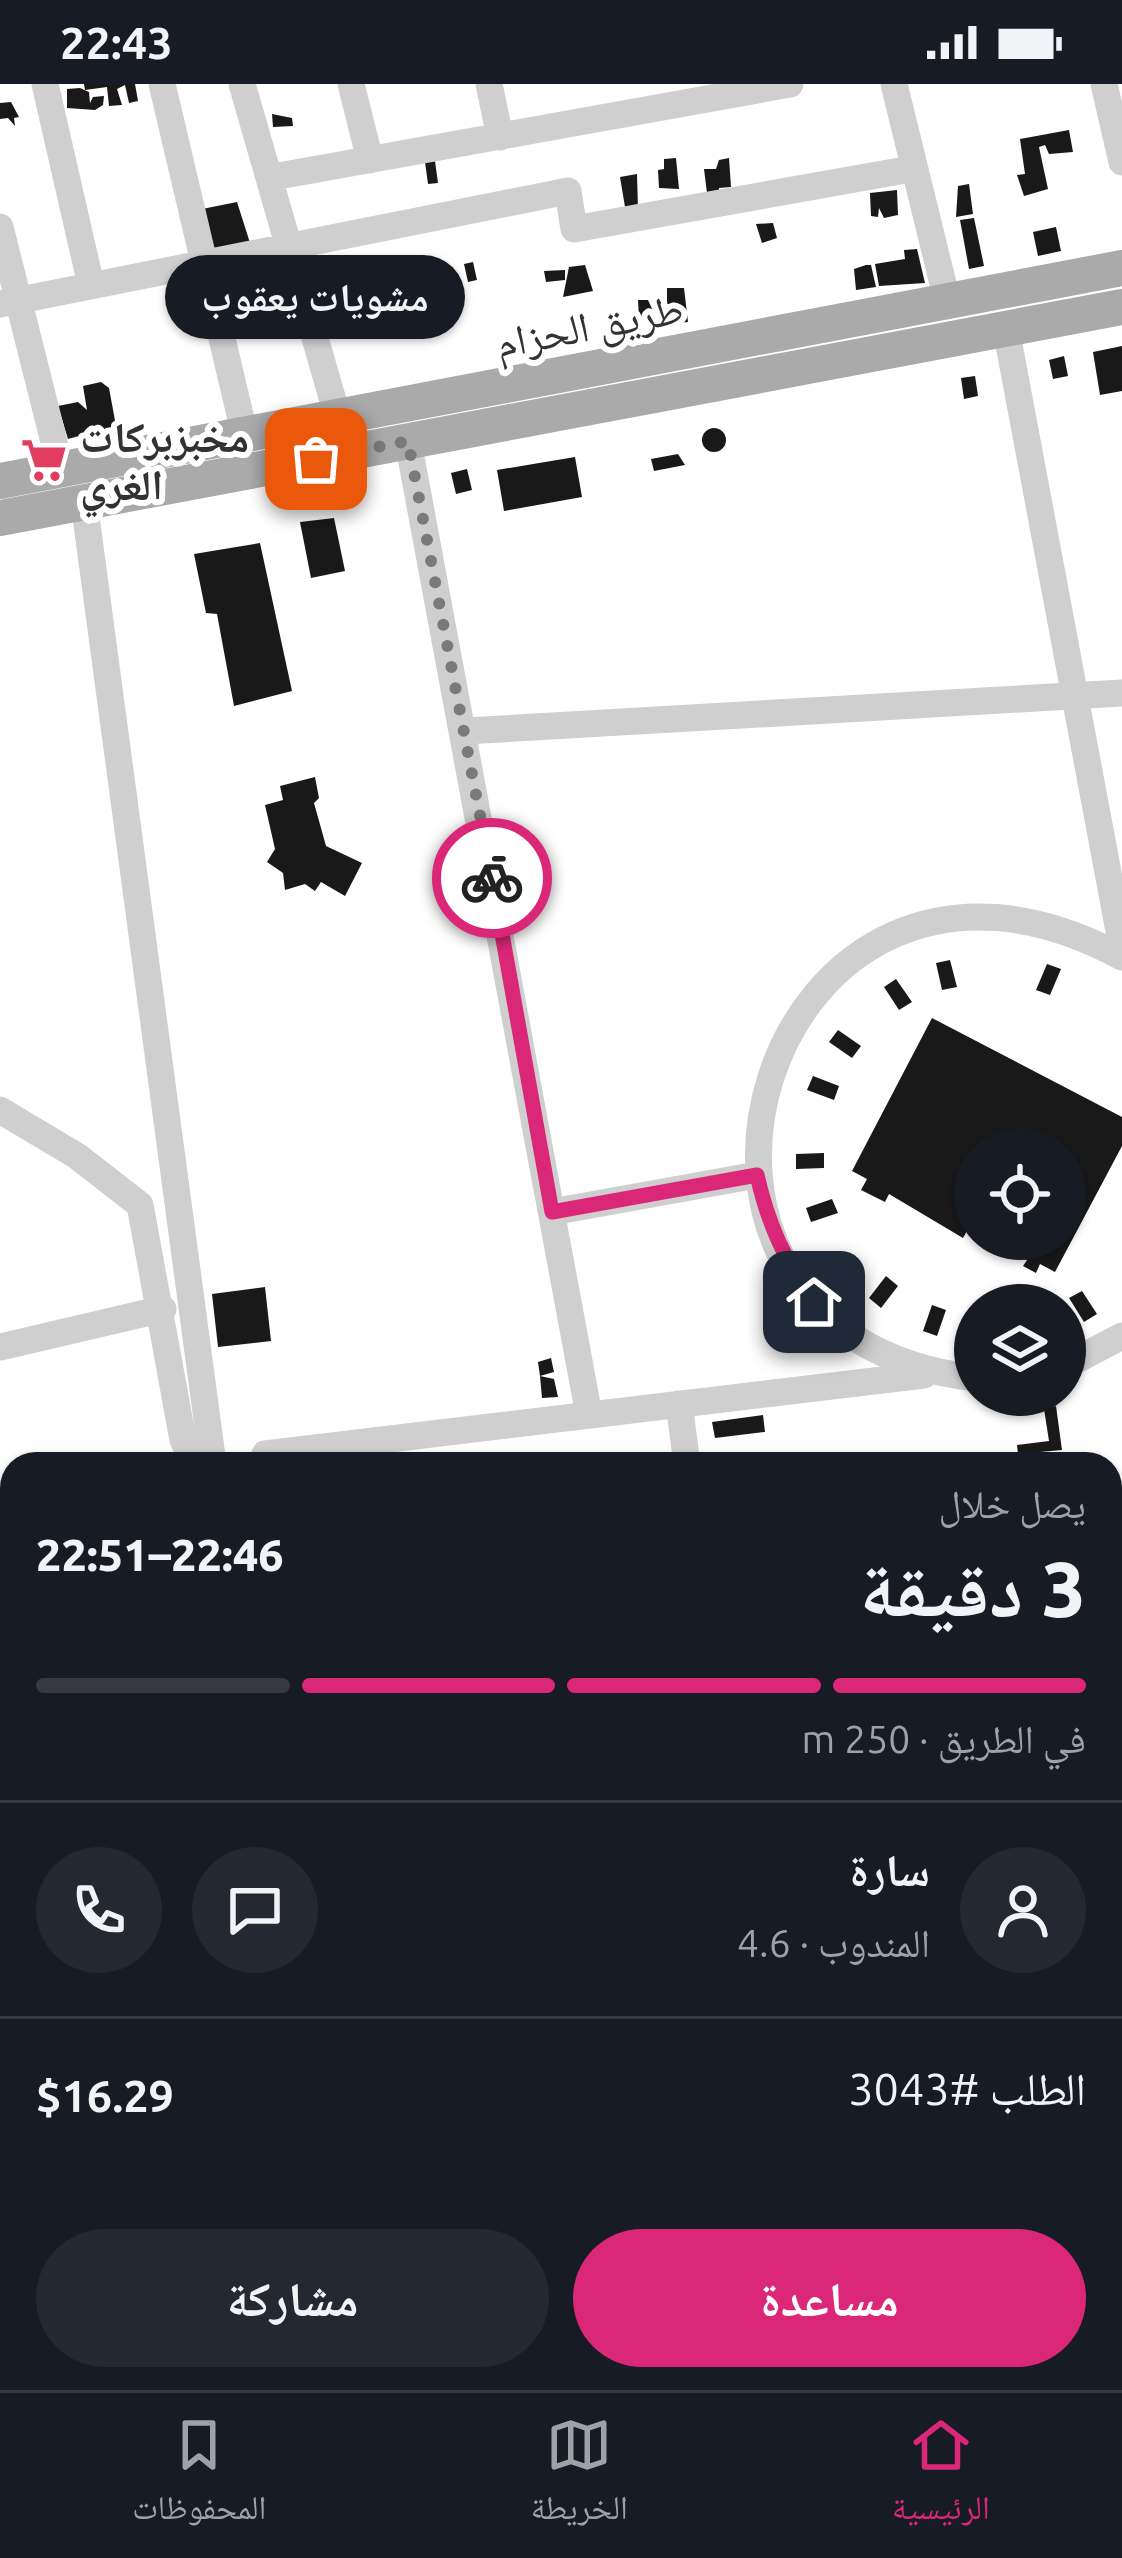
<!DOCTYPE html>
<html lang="ar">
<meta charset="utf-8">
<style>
body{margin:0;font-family:Ubuntu,"Noto Naskh Arabic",sans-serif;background:#242831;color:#f1f3f6;direction:rtl;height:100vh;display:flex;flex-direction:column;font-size:45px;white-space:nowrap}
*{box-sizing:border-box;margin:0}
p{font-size:39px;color:#9ea1a6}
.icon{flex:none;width:66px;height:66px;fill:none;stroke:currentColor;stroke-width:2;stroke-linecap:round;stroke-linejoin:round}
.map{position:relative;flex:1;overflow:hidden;direction:ltr}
.side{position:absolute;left:0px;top:1368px;width:1122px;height:939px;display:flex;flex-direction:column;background:#171b24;border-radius:36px 36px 0 0;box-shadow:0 3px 9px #0004;direction:rtl}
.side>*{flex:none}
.fabs{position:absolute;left:954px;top:1044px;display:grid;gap:24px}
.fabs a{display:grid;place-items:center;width:132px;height:132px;border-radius:50%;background:#171b24;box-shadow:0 3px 9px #0004;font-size:60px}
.pin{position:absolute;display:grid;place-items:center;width:102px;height:102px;color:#fff;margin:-51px;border-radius:24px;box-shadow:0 6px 18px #0006}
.courier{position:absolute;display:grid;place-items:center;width:120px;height:120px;margin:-60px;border:9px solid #db2777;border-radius:50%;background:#fff;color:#222;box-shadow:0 3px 15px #0007}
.bubble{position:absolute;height:84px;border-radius:42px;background:#171b24;box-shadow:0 3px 9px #0004;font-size:39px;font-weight:800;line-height:84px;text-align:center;direction:rtl}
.overview em{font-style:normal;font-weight:800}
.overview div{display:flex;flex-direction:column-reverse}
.overview{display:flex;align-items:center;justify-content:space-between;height:204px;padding:0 36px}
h1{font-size:78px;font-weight:800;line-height:90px}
.bar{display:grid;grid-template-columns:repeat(4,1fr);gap:18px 12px;align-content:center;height:144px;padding:0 36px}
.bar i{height:15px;border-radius:9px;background:#363941}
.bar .on{background:#db2777}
.bar p{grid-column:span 4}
.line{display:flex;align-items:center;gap:30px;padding:0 36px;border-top:3px solid #363941}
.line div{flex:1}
.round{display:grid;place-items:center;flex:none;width:126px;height:126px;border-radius:63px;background:#242831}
.button{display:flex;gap:24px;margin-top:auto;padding:24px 36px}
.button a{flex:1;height:138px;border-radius:72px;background:#db2777;color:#fff;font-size:48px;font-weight:800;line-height:138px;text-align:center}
.button a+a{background:#242831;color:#f1f3f6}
.status{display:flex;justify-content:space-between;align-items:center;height:84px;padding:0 60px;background:#171b24;direction:ltr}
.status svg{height:33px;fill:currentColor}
.tab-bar{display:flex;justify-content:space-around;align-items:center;height:168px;border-top:3px solid #363941;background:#171b24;font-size:33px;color:#9ea1a6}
.tab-bar a{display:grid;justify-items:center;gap:6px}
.tab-bar .on{color:#db2777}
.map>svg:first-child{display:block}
.green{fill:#e7ebde}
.building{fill:#191919}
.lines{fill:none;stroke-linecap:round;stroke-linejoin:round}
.path{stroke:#ccc;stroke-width:3;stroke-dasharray:6 6;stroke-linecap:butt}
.minor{stroke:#cfcfcf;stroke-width:27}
.major{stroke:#aaa;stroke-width:36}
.done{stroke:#7a7a7a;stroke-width:12;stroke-dasharray:0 21.6}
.route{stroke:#db2777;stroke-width:15}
.labels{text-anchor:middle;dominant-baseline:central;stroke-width:12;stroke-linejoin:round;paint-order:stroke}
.street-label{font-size:42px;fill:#323232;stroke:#fff}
.poi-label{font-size:42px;font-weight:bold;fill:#323232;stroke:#fff;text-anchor:start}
</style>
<div class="status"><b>22:43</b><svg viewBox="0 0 49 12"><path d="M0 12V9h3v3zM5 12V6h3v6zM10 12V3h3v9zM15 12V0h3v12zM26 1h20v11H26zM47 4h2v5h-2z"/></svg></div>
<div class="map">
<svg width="1122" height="2306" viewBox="0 0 1122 2306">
<rect width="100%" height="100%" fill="#fff"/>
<path class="green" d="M1122,1484v822h-1122v-676l12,-2v667h1098v-809z"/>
<path class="building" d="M84,0h51l3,17 -9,2 -4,-18 -8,4 5,16 -13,1 -2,-19 -22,3z
M80,4l9,4 1,11 3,-6 11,-1 -1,9 -8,5 -28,-2v-19z
M11,18l8,15 -5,1 1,8 -7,-8 -8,1v-16z
M272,30l20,4 1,8 -20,1z
M1069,46l4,22 -24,2 -4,-9 -6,2 9,42 -24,7 -7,-21 8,-1 -5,-35z
M676,74l3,31 -20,-1 -1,-18 6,-1v-10z
M729,74l2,29 -12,1 1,15 -12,-2 -4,-32h12l3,-9z
M435,77l3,22 -10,1 -3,-22z
M637,90l1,35 -12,4 -6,-36z
M969,100l4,30 -17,3 2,-31z
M897,106l1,25 -14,3 -5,-10 -1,9 -7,-1 -1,-23z
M237,118l14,44 -41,4 -8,-41z
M974,134l10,48 -15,3 -9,-49z
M773,139l4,15 -15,5 -6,-19z
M1056,143l5,24 -23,5 -5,-24z
M917,165l8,34 -46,3 -4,-22 30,-5 -1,-9z
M434,174l10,33 -16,4 -9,-33z
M473,178l4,18 -9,2 -4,-18z
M585,181l8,26 -30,6 6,-30z
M866,181h5l5,22 -20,3 -2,-21z
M565,186v10l-19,2 -2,-11z
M667,204h17l4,34 -9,1 -2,-18 -10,-1z
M638,216h10l9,20 -18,-1z
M1122,262v45l-22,4 -7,-43z
M1064,272l4,20 -15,3 -4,-19z
M975,292l3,20 -14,3 -3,-21z
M101,298l8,6 7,38 -48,13 -10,-33 20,-4 9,8 -4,-24z
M702 356a12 12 0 1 1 24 0a12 12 0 1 1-24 0Z
M678,370l7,11 -31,6 -3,-12z
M575,373l7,40 -78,14 -7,-41z
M467,385l5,21 -16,4 -5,-21z
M334,434l11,53 -34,7 -11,-56z
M260,459l32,148 -58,15 -17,-92 -11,-1 -12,-59z
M315,693l4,21 -5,5 12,43 36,17 -17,33 -24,-14 -6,9 -10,-7 -20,6 -2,-17 -16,-11 8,-13 -10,-44 18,-5 -3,-14z
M950,876l7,27 -15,3 -6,-27z
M1047,880l14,5 -11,26 -14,-5z
M896,895l16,23 -13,8 -15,-23z
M932,934l190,99v29l-67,126 -15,-8 -4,9 -13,-7 4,-6 -41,-21h79v-90h-90v84l-7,-4 -5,9 -74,-44 -4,8 -24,-12 6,-11 -15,-8z
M838,946l23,16 -9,12 -23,-16z
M813,992l26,10 -5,14 -27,-10z
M824,1069v15l-28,1v-15z
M832,1115l6,14 -27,9 -5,-14z
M886,1192l12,10 -17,22 -12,-10z
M265,1203l6,54 -53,6 -6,-53z
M1082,1207l15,23 -13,8 -15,-24z
M932,1221l14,5 -9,26 -14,-5z
M551,1274l3,14 -14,4 -2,-14z
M540,1292l14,3 4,18 -16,1z
M1056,1322l6,44 -44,4 -1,-9 32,-4 -5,-32z
M763,1331l2,17 -50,6 -3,-16z"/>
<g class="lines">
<path class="path" d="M559,2295l16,1
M621,2299l82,7
M157,2306l83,-11
M769,2306l1,-11"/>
<path class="minor" d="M45,0l46,201
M162,0l83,352
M242,0l96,334
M351,0l19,76
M489,0l11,53
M894,0l54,220
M1104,0l18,78
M273,93l517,-93
M0,143l61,243
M0,220l568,-113 6,38 337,-60
M1006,245l116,618
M408,357l181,974
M84,418l129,962
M466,647l656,-38
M0,1026l77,46 63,49 43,235 11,24
M552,1128l205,-37
M0,1263l163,-38
M1065,1282l57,-30
M975,1294c-381,-44 -213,-615 147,-421
M679,1320l8,60
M265,1370l659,-79
M1110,1436l12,-2
M1110,1464l12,-1
M0,1582l12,-2
M0,1610l12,-1
M1110,2156l12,-3
M331,2295l1,11
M599,2306v-11
M1025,2306l1,-11"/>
<path class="major" d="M0,397l1122,-213
M0,434l1122,-211"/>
</g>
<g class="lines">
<path class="done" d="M316,375l92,-18 84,437"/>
<path class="route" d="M492,794l60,334 205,-37c11,49 28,86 57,127"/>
</g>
<defs>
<g id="supermarket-bare" transform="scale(3.6)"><path d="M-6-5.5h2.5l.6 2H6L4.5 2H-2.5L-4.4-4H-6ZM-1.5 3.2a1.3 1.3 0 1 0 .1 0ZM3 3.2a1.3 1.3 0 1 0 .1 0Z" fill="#e03d5f" stroke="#fff" stroke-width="2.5" paint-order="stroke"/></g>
</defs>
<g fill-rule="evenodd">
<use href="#supermarket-bare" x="44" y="376"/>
</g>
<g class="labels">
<g class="street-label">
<text transform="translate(589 241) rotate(-11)">طريق الحزام</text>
</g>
<g class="poi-label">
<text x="80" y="352">مخبزبركات<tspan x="80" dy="48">الغري</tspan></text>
</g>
</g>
</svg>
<div class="fabs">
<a><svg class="icon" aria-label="locate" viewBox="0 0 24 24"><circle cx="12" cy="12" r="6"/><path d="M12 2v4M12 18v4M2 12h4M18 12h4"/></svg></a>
<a><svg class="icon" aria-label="layers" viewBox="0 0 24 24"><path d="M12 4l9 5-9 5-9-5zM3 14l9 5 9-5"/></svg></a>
</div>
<div class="pin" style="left:316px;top:375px;background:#ea580c"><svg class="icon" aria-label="bag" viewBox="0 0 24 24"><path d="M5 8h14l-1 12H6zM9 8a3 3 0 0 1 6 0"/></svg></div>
<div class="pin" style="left:814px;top:1218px;background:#1f2937"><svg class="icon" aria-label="home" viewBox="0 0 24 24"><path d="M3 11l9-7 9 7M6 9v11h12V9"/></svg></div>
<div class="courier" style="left:492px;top:794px"><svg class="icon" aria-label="bike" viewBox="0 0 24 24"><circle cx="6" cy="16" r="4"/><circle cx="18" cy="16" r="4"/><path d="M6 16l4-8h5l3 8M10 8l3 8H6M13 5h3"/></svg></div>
<div class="bubble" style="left:165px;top:171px;width:300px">مشويات يعقوب</div>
<section class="side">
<div class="overview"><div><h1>3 دقيقة</h1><p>يصل خلال</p></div><em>22:46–22:51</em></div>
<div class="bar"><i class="on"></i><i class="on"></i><i class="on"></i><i></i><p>في الطريق · 250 m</p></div>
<div class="line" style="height:216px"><a class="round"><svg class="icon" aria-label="person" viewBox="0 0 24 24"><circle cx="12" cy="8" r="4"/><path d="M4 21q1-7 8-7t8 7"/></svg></a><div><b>سارة</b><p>المندوب · 4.6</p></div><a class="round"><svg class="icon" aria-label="chat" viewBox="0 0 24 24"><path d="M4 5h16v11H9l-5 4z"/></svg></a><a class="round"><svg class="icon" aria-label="phone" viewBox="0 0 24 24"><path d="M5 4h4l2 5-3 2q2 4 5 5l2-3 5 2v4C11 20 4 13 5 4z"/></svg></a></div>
<div class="line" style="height:156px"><div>الطلب #3043</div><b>$16.29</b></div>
<div class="button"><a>مساعدة</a><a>مشاركة</a></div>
</section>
</div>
<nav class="tab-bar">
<a class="on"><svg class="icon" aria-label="home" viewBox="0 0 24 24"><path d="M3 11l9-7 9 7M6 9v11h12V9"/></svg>الرئيسية</a>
<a><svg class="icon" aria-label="map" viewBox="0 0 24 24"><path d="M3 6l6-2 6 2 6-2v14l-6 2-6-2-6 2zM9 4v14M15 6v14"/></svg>الخريطة</a>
<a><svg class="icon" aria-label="saved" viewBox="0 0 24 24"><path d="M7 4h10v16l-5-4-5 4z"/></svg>المحفوظات</a>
</nav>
